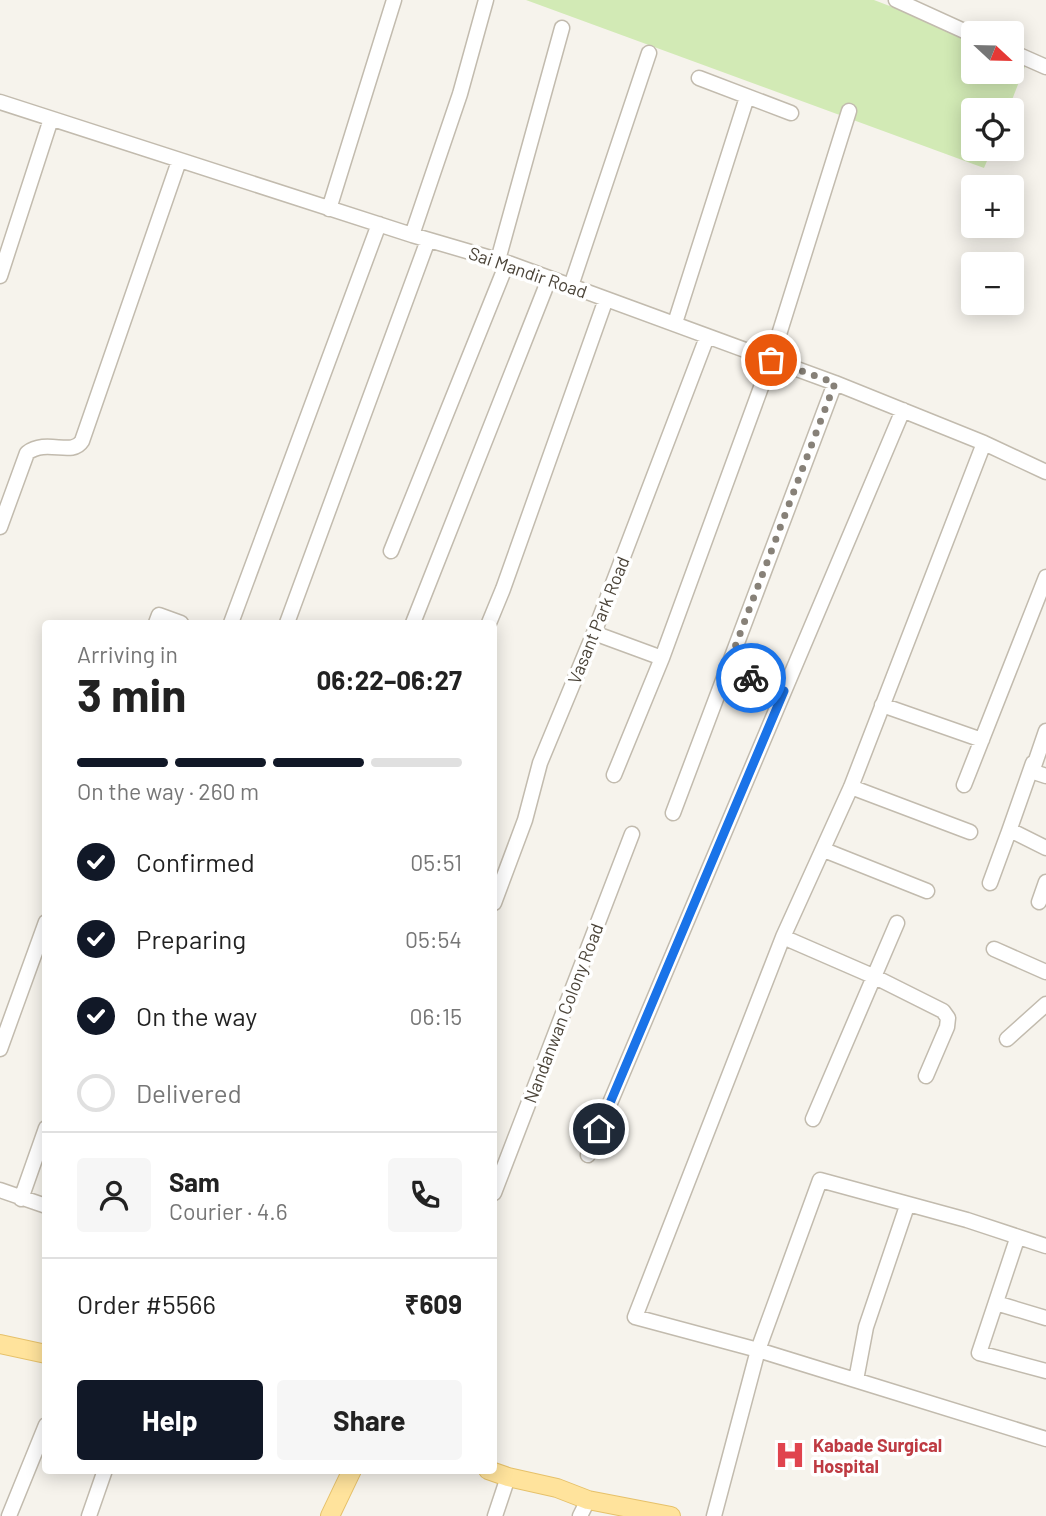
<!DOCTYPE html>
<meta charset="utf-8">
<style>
body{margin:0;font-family:Barlow,sans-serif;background:#f6f6f6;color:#222;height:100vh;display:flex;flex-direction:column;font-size:26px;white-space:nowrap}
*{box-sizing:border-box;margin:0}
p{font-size:23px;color:#767676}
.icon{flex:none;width:38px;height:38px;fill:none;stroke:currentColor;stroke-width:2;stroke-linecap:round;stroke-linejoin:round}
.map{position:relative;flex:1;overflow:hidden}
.drawer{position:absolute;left:42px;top:620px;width:455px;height:854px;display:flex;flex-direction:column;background:#fff;border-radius:7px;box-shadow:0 4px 18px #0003}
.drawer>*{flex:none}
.needle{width:46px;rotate:112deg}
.fabs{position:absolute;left:961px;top:21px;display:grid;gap:14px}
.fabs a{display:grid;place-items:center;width:63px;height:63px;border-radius:7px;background:#fff;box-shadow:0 4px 18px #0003;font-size:35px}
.pin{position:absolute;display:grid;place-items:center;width:60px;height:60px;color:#fff;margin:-30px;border:4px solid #fff;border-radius:50%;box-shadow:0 2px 7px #0007}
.courier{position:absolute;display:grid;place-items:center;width:70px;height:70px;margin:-35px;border:5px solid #1a73e8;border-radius:50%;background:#fff;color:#222;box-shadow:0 2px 9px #0007}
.summary em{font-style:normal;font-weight:700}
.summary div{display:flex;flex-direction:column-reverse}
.summary{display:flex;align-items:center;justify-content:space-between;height:119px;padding:0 35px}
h1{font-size:46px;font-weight:700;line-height:52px}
.bar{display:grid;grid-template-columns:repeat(4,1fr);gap:10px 7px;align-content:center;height:84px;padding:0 35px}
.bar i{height:9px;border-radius:5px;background:#e0e0e0}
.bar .active{background:#111827}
.bar p{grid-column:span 4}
.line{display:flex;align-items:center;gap:18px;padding:0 35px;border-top:2px solid #e0e0e0}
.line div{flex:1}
.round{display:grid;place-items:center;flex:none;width:74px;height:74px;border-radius:7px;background:#f6f6f6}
ol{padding:0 35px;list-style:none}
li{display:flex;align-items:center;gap:21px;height:77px}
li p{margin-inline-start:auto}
li .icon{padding:7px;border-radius:50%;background:#111827;color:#fff;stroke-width:4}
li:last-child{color:#767676}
li i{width:38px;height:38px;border:4px solid #e0e0e0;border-radius:50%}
.primary-button{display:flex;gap:14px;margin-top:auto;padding:14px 35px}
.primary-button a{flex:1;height:80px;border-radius:7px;background:#111827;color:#fff;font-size:28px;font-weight:700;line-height:80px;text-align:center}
.primary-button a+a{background:#f6f6f6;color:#222}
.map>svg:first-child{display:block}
.green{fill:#d2eab5}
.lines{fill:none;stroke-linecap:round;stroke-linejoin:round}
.minor-casing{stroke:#c2bbae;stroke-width:17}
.major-casing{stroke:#e6c16a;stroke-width:20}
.minor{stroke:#fff;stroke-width:14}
.major{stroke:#ffe39c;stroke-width:18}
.done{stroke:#878178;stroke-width:7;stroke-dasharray:0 12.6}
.route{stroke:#1a73e8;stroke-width:9}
.labels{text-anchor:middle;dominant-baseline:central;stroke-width:7;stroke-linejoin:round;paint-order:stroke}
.street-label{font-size:18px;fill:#4b4439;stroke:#fff}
.health-label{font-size:18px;font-weight:bold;fill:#be3a42;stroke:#fff;text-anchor:start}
</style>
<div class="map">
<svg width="1046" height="1516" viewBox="0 0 1046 1516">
<rect width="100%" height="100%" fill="#f6f3ec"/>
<path class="green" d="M526,0h348l99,38v34h39v-19l16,6 -20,51h-35v39h19l-8,19z"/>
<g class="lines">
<g class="minor-casing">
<path id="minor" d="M896,0l77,35
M1012,52l34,15
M699,78l92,35
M0,102l412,133 99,29 324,119 149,60 62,29
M329,209l65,-209
M412,235l48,-141 26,-94
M498,260l64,-232
M0,276l51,-157
M571,286l78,-233
M675,323l72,-226
M984,443l-133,344 -68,150 -148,380 123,33 62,-170 147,40 79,26
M0,527l27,-74c20,-15 45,4 55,-12l97,-280
M391,551l116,-288
M156,623l3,-8 22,8
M231,623l148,-399
M287,623l141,-383
M413,623l136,-344
M489,623l14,-34 103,-290
M594,633l68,25
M727,668l57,23
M882,705l100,35
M1046,731l-13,38 4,4 9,3
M614,775l48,-117 109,-298 78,-249
M964,785l82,-208
M851,787l119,45
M673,813l162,-430
M1008,834l25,-71
M824,850l103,41
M990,883l18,-49 4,-3 34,17
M1039,902l7,-20
M494,903l31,-83 15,-57 54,-130 113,-296
M783,937l92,40 68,34 5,7 -1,9 -21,49
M994,949l52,23
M1007,1039l39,-35
M0,1049l46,-127
M813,1119l84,-196
M588,1155l315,-745
M0,1190l46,16
M494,1193l138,-359
M21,1199l25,-71
M1013,1236l4,3 -38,114 67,18
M996,1303l50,15
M856,1380l10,-53 41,-121
M9,1516l37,-91
M89,1516l16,-46
M495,1516l13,-39
M580,1516l8,-16
M714,1516l44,-166 288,89"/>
</g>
<g class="major-casing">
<path id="major" d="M0,1344l46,10
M488,1470l20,7 49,11 31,12 83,16
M330,1516l22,-46"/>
</g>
<use href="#minor" class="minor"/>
<use href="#major" class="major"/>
</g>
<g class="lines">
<path class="done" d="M751,678l-24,-10 108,-285 -64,-23"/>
<path class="route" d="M599,1129l185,-438 -33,-13"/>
</g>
<defs>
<g id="hospital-bare" transform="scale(2.415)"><path d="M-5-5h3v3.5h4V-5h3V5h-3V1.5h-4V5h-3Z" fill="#e0444e" stroke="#fff" stroke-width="2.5" paint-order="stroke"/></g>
</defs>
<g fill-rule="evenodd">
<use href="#hospital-bare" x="790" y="1455"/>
</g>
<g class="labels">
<g class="street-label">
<text transform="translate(528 272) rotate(19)">Sai Mandir Road</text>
<text transform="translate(598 620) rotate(-68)">Vasant Park Road</text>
<text transform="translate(563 1013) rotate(-69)">Nandanwan Colony Road</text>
</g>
<g class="health-label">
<text x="813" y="1445">Kabade Surgical<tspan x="813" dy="21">Hospital</tspan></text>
</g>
</g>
</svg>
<div class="fabs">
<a><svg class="needle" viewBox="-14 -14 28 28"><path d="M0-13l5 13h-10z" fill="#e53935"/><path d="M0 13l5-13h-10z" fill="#767676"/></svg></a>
<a><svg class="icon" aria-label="locate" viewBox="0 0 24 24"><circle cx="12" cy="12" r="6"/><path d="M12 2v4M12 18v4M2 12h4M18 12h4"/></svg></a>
<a>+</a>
<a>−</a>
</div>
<div class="pin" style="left:771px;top:360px;background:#ea580c"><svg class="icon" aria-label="bag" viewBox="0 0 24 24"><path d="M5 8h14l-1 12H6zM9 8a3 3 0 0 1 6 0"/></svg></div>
<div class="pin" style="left:599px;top:1129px;background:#1f2937"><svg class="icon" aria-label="home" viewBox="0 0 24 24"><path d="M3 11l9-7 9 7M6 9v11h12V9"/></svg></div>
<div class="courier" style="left:751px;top:678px"><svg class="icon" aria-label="bike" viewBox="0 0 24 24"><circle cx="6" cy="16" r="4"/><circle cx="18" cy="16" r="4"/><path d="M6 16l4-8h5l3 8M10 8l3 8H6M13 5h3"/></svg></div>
<section class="drawer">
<div class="summary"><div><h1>3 min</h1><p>Arriving in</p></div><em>06:22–06:27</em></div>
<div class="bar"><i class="active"></i><i class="active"></i><i class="active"></i><i></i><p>On the way · 260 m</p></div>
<ol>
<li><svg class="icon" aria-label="check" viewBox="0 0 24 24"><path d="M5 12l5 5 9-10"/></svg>Confirmed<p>05:51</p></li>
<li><svg class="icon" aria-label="check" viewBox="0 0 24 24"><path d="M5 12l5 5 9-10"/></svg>Preparing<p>05:54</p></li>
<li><svg class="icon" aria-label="check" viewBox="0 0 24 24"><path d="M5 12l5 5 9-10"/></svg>On the way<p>06:15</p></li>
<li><i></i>Delivered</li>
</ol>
<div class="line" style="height:126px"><a class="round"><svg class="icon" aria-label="person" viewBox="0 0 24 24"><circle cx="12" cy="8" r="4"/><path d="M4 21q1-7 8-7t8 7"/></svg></a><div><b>Sam</b><p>Courier · 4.6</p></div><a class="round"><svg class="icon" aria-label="phone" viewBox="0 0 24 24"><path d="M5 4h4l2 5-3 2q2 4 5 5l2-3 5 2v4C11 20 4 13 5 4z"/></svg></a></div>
<div class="line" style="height:91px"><div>Order #5566</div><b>₹609</b></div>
<div class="primary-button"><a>Help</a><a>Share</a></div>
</section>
</div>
